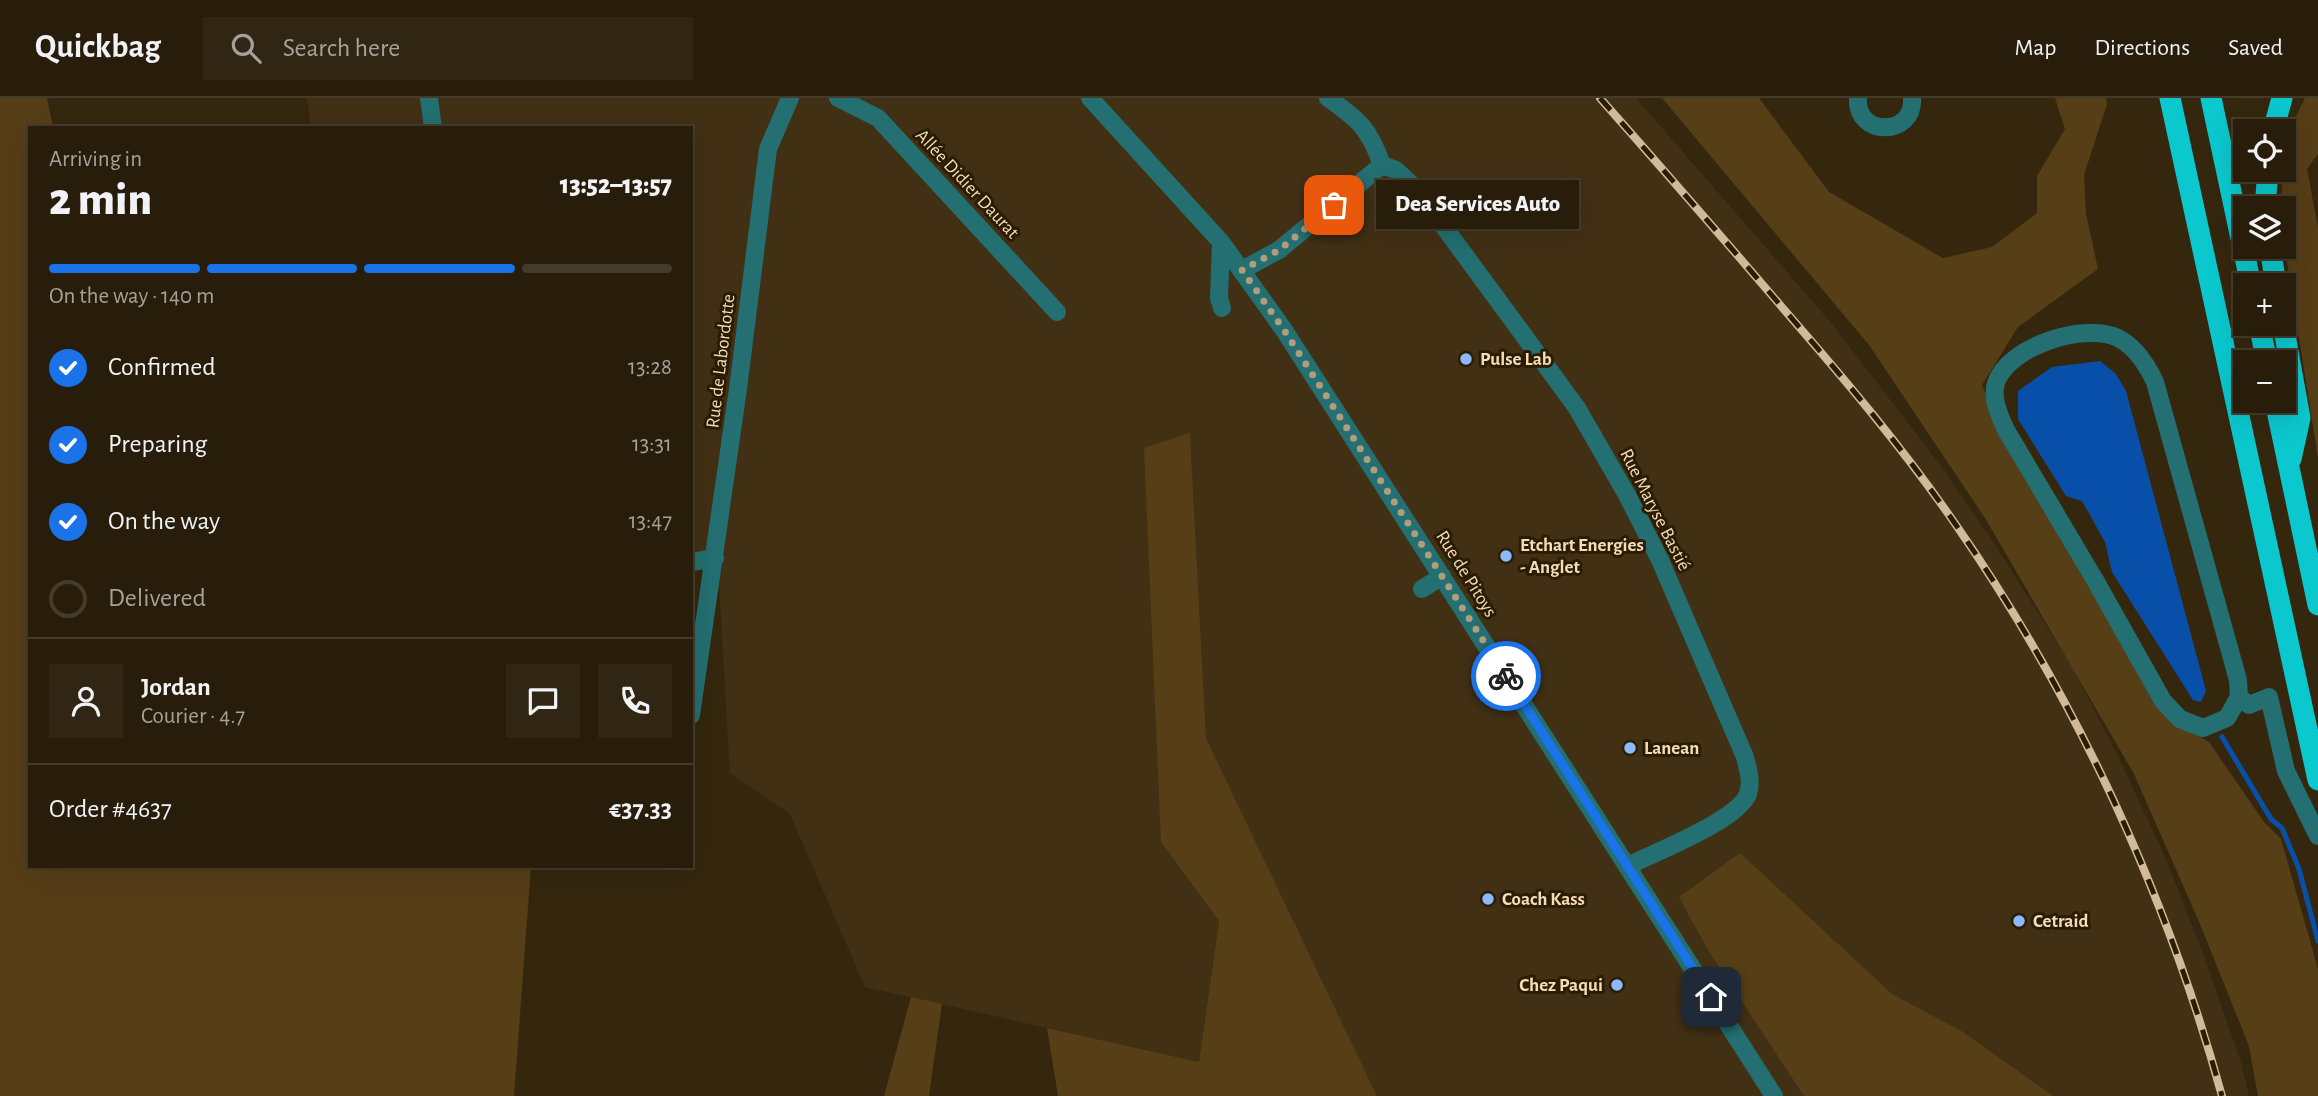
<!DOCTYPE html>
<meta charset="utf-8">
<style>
body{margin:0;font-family:"Alegreya Sans",sans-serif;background:#302613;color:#f1f3f6;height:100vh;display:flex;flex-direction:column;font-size:26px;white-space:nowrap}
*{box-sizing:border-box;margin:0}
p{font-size:23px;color:#a5a29c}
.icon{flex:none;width:38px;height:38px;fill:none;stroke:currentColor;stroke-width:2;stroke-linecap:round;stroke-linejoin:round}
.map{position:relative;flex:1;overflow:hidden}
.side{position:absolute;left:28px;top:28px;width:665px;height:742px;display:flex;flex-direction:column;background:#281d0a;border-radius:0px;box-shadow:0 7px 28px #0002,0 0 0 2px #443b2b}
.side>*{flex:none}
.tools{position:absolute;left:2233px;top:21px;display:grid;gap:14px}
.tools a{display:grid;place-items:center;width:63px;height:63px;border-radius:0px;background:#281d0a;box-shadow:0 7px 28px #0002,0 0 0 2px #443b2b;font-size:35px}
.pin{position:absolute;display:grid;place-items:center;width:60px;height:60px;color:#fff;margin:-30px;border-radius:14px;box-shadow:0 4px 10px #0006}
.courier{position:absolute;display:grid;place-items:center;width:70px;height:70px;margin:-35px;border:5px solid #1a73e8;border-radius:50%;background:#fff;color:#222;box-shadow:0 2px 9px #0007}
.bubble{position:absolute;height:49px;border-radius:0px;background:#281d0a;box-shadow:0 7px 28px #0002,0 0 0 2px #443b2b;font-size:23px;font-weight:800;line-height:49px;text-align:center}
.overview em{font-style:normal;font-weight:800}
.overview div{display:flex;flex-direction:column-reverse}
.overview{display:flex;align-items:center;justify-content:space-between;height:119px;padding:0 21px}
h1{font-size:46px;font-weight:800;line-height:52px}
.bar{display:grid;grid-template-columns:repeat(4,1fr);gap:10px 7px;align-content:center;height:84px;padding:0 21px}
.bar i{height:9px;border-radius:5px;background:#443b2b}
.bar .on{background:#1a73e8}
.bar p{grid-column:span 4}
.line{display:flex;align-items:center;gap:18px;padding:0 21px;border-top:2px solid #443b2b}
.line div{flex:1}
.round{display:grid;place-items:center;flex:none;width:74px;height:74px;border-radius:0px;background:#302613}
ol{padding:0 21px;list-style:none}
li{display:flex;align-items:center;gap:21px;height:77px}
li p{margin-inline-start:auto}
li .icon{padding:7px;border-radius:50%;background:#1a73e8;color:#fff;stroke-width:4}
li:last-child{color:#a5a29c}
li i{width:38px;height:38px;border:4px solid #443b2b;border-radius:50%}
header{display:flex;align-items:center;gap:42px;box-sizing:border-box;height:98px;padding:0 35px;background:#281d0a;border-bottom:2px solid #443b2b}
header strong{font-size:33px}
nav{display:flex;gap:38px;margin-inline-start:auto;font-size:24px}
.search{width:490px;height:63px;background:#302613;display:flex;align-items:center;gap:18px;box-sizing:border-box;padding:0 24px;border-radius:0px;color:#a5a29c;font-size:26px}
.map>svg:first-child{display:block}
.built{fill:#423015}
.green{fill:#563e17}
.water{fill:#084faa}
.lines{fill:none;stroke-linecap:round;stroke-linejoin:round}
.stream{stroke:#084faa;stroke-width:5}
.minor{stroke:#236f71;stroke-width:18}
.highway{stroke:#0bc8ce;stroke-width:21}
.rail-casing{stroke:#d1ba98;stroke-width:8}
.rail{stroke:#2b1d04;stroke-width:5;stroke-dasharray:16;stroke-linecap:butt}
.done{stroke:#b19d7c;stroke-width:7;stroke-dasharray:0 12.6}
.route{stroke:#1a73e8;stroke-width:9}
.poi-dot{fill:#8cb9fc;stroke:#2b1d04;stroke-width:2.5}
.labels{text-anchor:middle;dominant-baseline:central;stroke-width:6;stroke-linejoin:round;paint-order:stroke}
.street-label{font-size:19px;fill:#f4dcb7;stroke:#2b1d04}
.poi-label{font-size:19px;font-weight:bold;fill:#f4dcb7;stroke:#2b1d04;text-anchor:start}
</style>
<header>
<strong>Quickbag</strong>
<div class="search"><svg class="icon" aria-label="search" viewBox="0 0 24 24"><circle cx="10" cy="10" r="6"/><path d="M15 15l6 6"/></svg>Search here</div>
<nav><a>Map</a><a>Directions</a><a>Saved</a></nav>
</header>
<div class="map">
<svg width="2318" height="998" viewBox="0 0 2318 998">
<rect width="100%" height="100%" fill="#35270e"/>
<path class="built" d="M307,0h1329l197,227 110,144 56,82 72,114 45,87 50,107 39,100 36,103 8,34h-872l-171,-358 -16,-304 -29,408 58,79 -20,141 -334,-75 -75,-173 -60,-41 -12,-209 -27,8v-444h-380z"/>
<path class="green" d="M0,0h47l6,30h-23v738h501l-17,230h-514z
M1662,0h97l70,94 114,66 49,-11 45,-34v-37l28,-47 -10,-31h51l1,6 -23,71 2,39 12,55 -80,58 -36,58 15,39 171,294 41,24 55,80 17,17 37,130v127h-60l-9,-50 -49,-122 -66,-150 -149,-256 -116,-173z
M2305,0h13v56l-11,15 11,58v231l-34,-215v-35h-3l3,-67z
M1190,335l16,305 171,358h-319l-11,-68 152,34 20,-141 -58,-79 -17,-394z
M1740,755l152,141 71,38 90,64h-249l-96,-146 -29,-53z
M911,899l31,7 -13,92h-45z"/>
<path class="water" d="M2100,263l16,13 10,17 80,300 -5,11 -8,-2 -81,-128 -7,-30 -23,-41 -16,-5 -48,-77v-28l34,-24z"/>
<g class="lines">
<path class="stream" d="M2222,639l49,82 11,9 17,41 19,72"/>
<path class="minor" d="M429,0l4,30
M838,0l40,20 179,194
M1090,0l131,144 63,88 490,766
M1328,0c31,22 41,30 54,67
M1858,0c-3,39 57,39 54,0
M1221,144l-2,56 3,10
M1242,172l37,-20 103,-85 14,5 21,20 160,218 50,87 33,65 85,197c3,12 7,25 3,37 -11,27 -93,58 -120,72
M691,464l24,-4
M1422,491l20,-13
M2239,599l-1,-17 -83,-298c-8,-17 -19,-35 -37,-44 -33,-16 -110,8 -122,45 -5,16 4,33 10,47l89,150 68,121 17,18 23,9 24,-10 12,-21 10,8 20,-8 17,74 32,65
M691,617l47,-326 30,-240 22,-51"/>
<path class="highway" d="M2170,0l148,682
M2211,0l40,187
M2273,33l9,-33
M2265,110l3,-38
M2270,149l6,38
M2259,226l8,38
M2283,226l17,94 -9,41
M2275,303l43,204"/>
<g class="rail-casing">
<path id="rail" d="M1600,0c61,69 121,138 181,208 61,70 122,142 175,219 120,173 210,368 266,571"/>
</g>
<use href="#rail" class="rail"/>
</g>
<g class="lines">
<path class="done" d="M1334,107l-55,45 -37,20 42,60 222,346"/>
<path class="route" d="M1506,578l205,321"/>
</g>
<g class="poi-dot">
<circle cx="1466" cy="261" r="7"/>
<circle cx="1506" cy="458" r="7"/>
<circle cx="1630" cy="650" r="7"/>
<circle cx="1488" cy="801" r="7"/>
<circle cx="2019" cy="823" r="7"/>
<circle cx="1617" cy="887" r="7"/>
</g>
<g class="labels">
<g class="street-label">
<text transform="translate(967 86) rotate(47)">Allée Didier Daurat</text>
<text transform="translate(721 263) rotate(-83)">Rue de Labordotte</text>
<text transform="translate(1655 412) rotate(63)">Rue Maryse Bastié</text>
<text transform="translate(1466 476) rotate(58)">Rue de Pitoys</text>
</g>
<g class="poi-label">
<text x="1480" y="261">Pulse Lab</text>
<text x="1520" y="447">Etchart Energies<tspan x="1520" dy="22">- Anglet</tspan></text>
<text x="1644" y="650">Lanean</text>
<text x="1502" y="801">Coach Kass</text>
<text x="2033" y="823">Cetraid</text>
<text x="1603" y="887" text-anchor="end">Chez Paqui</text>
</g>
</g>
</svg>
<div class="tools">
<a><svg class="icon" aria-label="locate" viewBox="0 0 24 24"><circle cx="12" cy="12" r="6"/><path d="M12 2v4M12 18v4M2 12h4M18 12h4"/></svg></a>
<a><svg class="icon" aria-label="layers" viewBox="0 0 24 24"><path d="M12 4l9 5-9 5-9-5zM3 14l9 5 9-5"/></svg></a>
<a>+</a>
<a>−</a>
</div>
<div class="pin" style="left:1334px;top:107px;background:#ea580c"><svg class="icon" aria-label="bag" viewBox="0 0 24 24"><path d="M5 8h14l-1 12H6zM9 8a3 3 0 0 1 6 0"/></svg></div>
<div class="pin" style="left:1711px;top:899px;background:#1f2937"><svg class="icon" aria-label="home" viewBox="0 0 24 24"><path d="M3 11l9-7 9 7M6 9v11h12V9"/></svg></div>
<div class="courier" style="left:1506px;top:578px"><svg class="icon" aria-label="bike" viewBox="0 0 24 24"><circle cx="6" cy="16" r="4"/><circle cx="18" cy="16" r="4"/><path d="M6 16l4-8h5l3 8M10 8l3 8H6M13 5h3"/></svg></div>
<div class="bubble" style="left:1376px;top:82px;width:203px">Dea Services Auto</div>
<section class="side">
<div class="overview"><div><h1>2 min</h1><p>Arriving in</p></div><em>13:52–13:57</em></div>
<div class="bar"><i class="on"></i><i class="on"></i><i class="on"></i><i></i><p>On the way · 140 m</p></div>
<ol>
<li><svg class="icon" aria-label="check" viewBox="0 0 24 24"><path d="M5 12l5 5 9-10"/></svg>Confirmed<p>13:28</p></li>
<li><svg class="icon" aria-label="check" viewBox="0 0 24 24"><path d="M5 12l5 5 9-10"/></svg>Preparing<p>13:31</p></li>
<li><svg class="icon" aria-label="check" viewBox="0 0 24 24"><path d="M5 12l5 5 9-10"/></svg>On the way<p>13:47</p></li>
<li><i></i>Delivered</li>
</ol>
<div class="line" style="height:126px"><a class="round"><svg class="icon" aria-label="person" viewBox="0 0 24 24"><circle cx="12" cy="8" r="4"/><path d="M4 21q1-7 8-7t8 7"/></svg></a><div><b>Jordan</b><p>Courier · 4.7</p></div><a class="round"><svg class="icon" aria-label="chat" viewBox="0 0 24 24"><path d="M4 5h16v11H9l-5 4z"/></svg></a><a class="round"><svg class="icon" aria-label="phone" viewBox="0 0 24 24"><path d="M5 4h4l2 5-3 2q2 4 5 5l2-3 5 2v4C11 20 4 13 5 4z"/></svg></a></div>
<div class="line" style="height:91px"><div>Order #4637</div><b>€37.33</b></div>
</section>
</div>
